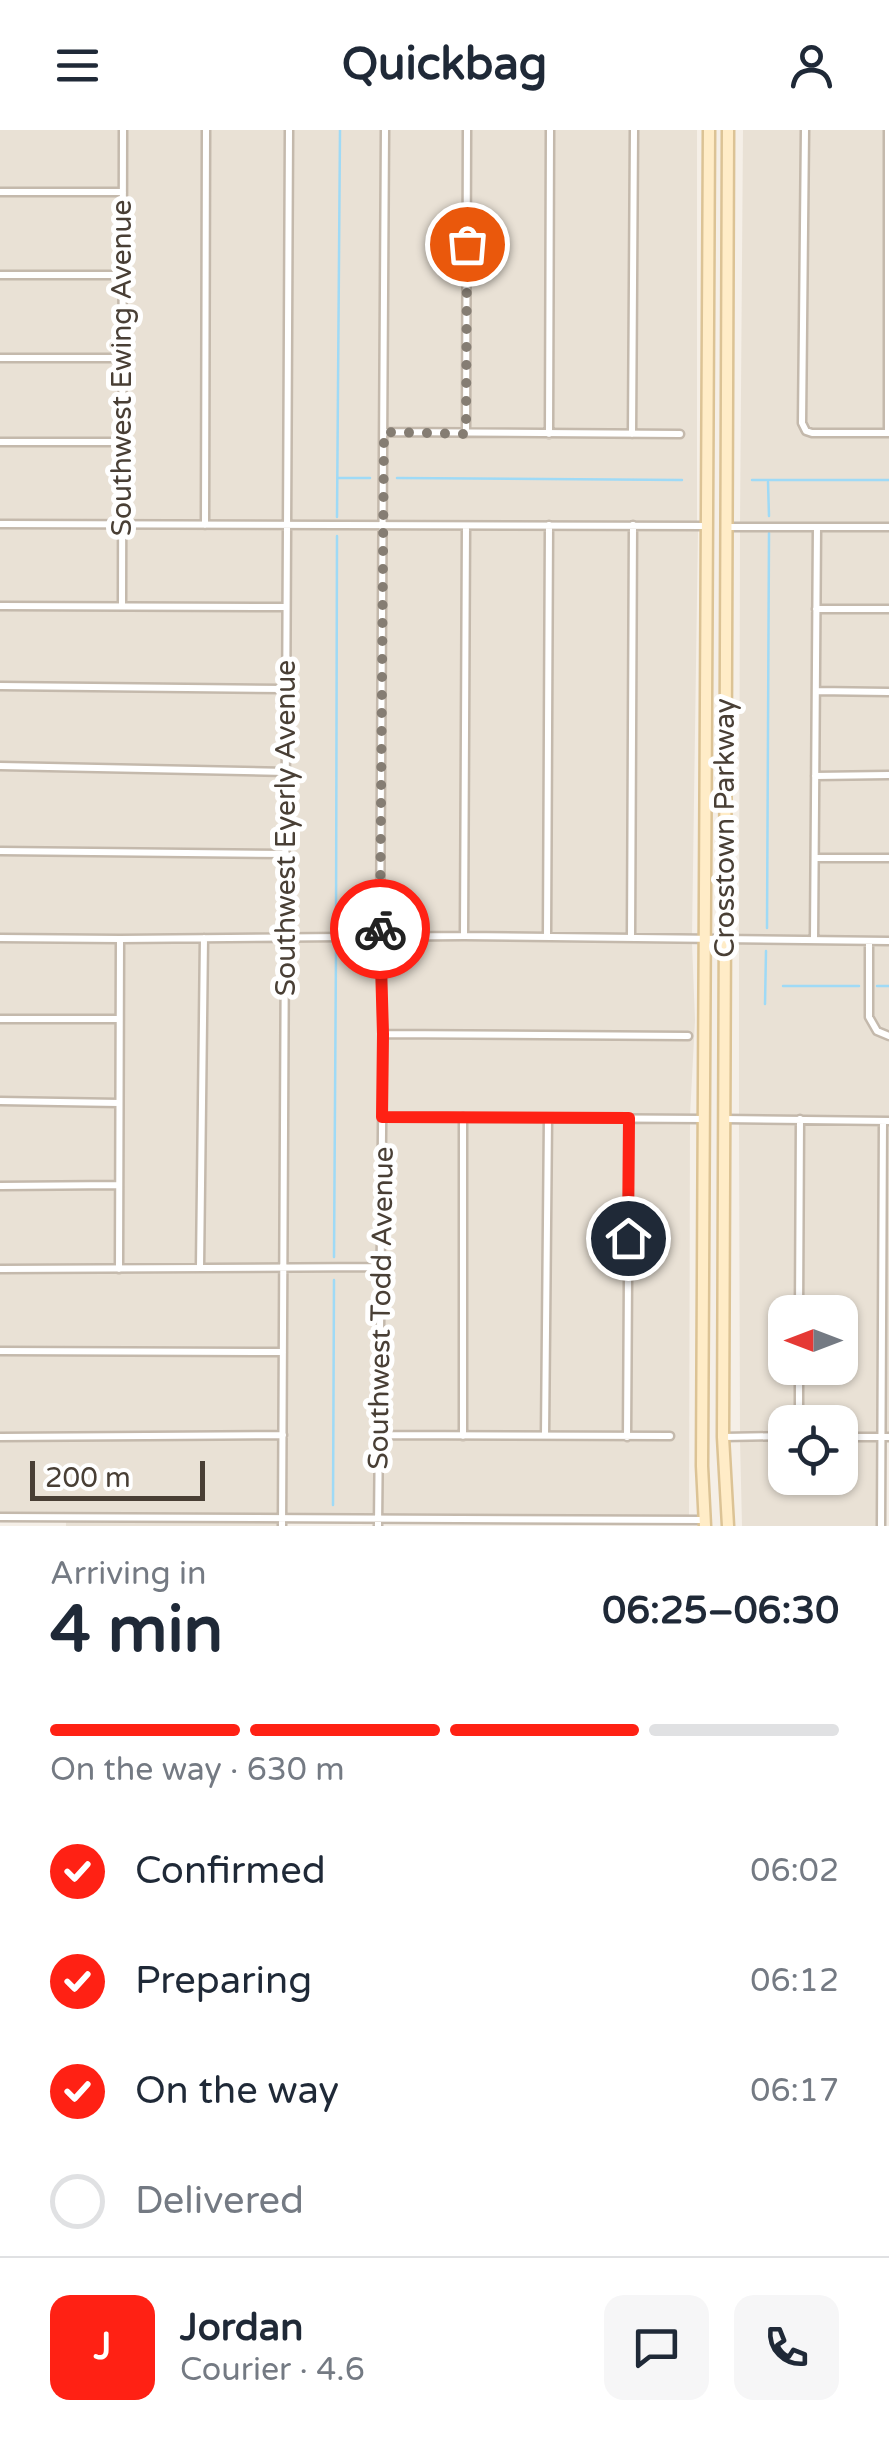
<!DOCTYPE html>
<meta charset="utf-8">
<style>
body{margin:0;font-family:"Varela Round",sans-serif;background:#f6f6f7;color:#1f2937;height:100vh;display:flex;flex-direction:column;font-size:38px;white-space:nowrap}
*{box-sizing:border-box;margin:0}
p{font-size:32px;color:#747a83}
.icon{flex:none;width:55px;height:55px;fill:none;stroke:currentColor;stroke-width:2;stroke-linecap:round;stroke-linejoin:round}
.map{position:relative;height:1396px;overflow:hidden}
.side{display:flex;flex-direction:column;background:#fff;flex:1}
.side>*{flex:none}
.needle{width:65px;rotate:270deg}
.fabs{position:absolute;left:768px;top:1165px;display:grid;gap:20px}
.fabs a{display:grid;place-items:center;width:90px;height:90px;border-radius:20px;background:#fff;box-shadow:0 2px 8px #0004;font-size:50px}
.scale{position:absolute;left:30px;bottom:25px;width:175px;box-sizing:border-box;padding-left:10px;border:5px solid #493f35;border-top:0;font-size:28px;line-height:35px;white-space:nowrap;color:#493f35;-webkit-text-stroke:8px #fff;paint-order:stroke}
.pin{position:absolute;display:grid;place-items:center;width:85px;height:85px;color:#fff;margin:-42px;border:5px solid #fff;border-radius:50%;box-shadow:0 2px 10px #0007}
.courier{position:absolute;display:grid;place-items:center;width:100px;height:100px;margin:-50px;border:8px solid #ff2114;border-radius:50%;background:#fff;color:#222;box-shadow:0 2px 12px #0007}
.headline em{font-style:normal;font-weight:700}
.headline div{display:flex;flex-direction:column-reverse}
.headline{display:flex;align-items:center;justify-content:space-between;height:170px;padding:0 50px}
h1{font-size:65px;font-weight:700;line-height:75px}
.bar{display:grid;grid-template-columns:repeat(4,1fr);gap:15px 10px;align-content:center;height:120px;padding:0 50px}
.bar i{height:12px;border-radius:8px;background:#e0e1e3}
.bar .selected{background:#ff2114}
.bar p{grid-column:span 4}
.line{display:flex;align-items:center;gap:25px;padding:0 50px;border-top:2px solid #e0e1e3}
.line div{flex:1}
.round{display:grid;place-items:center;flex:none;width:105px;height:105px;border-radius:20px;background:#f6f6f7}
ol{padding:0 50px;list-style:none}
li{display:flex;align-items:center;gap:30px;height:110px}
li p{margin-inline-start:auto}
li .icon{padding:10px;border-radius:50%;background:#ff2114;color:#fff;stroke-width:4}
li:last-child{color:#747a83}
li i{width:55px;height:55px;border:5px solid #e0e1e3;border-radius:50%}
header{display:flex;justify-content:space-between;align-items:center;height:130px;padding:0 50px;background:#fff;font-size:45px;font-weight:700}
.map>svg:first-child{display:block}
.residential{fill:#e9e1d5}
.lines{fill:none;stroke-linecap:round;stroke-linejoin:round}
.stream{stroke:#9fdaf6;stroke-width:2.5}
.minor-casing{stroke:#c4b9ac;stroke-width:11}
.secondary-casing{stroke:#dcc395;stroke-width:15}
.minor{stroke:#fff;stroke-width:6}
.secondary{stroke:#ffecc7;stroke-width:10}
.done{stroke:#857d73;stroke-width:10;stroke-dasharray:0 18}
.route{stroke:#ff2114;stroke-width:12}
.labels{text-anchor:middle;dominant-baseline:central;stroke-width:10;stroke-linejoin:round;paint-order:stroke}
.street-label{font-size:28px;fill:#493f35;stroke:#fff}
</style>
<header><svg class="icon" aria-label="menu" viewBox="0 0 24 24"><path d="M4 6h16M4 12h16M4 18h16"/></svg>Quickbag<svg class="icon" aria-label="person" viewBox="0 0 24 24"><circle cx="12" cy="8" r="4"/><path d="M4 21q1-7 8-7t8 7"/></svg></header>
<div class="map">
<svg width="889" height="1396" viewBox="0 0 889 1396">
<rect width="100%" height="100%" fill="#f5efe7"/>
<path class="residential" d="M0,0h120l-1,59h-119z
M127,0h76l-2,392 -76,-1z
M210,0h75l-2,391 -75,1z
M292,0h90l-3,392 -89,-1z
M388,0h76l-1,300 -76,-1z
M471,0h76l-2,301 -75,-1z
M554,0h77l-2,301h-77z
M638,0h59v393l-311,-1 1,-86 296,1v-6h-48z
M743,0h59l-3,293 3,9 10,4h77v88h-149z
M809,0h75v300h-71l-5,-2 -2,-6z
M0,65h119v77h-119z
M0,148l119,1v76h-119z
M0,231h119l-1,78h-118z
M0,315h118v76h-118z
M0,397h118v76h-118z
M125,397h158v77l-158,-1z
M290,397l89,1 -2,405 -87,1z
M386,398l77,1 -2,404h-77z
M545,398l-2,405h-75l2,-404z
M552,398h78l-3,407 -77,-2z
M636,398l62,1 -6,408 -58,-2z
M740,400h73l-2,407h-72z
M820,400h69v76h-69z
M0,480h283v76l-283,-3z
M820,482h69v77l-70,-1z
M0,559l283,3v77l-283,-6z
M819,564l70,1v77l-70,1z
M0,639l283,6 -1,76 -282,-3z
M889,648v77h-71v-76z
M0,724l282,4 1,76 -163,2 -120,-1z
M818,731h71v77l-72,-1z
M377,809l3,95 -4,230 -89,1 3,-325z
M384,809l308,4 3,77 -5,96 -304,-2 1,-77 303,2 1,-5 -304,-3z
M283,810l-2,325 -78,-1 4,-323z
M0,811l117,1 -2,74h-115z
M200,811l-3,323 -75,2 1,-324z
M739,813l126,1 1,74 9,15 14,6v79l-150,-2z
M872,814h17v89l-9,-4 -8,-12z
M0,892h115l1,77 -116,-1z
M0,974l116,2v76l-116,1z
M386,990h74v312h-77z
M467,991h77l-3,311 -75,1z
M551,991h74l-1,313 -76,-2z
M632,991l58,1 -1,395 -307,-2 1,-77 290,1v-6l-42,1z
M739,992h57v190h-11v56h11v54h-11v11l-45,1z
M803,992l77,2 -2,310h-38v-12h-37v-54h37v-56h-37z
M887,994h2v310h-4z
M0,1059h116l-1,77h-115z
M376,1140l-1,245h-89l1,-244z
M280,1141l-1,78 -279,-1v-76z
M0,1225h279v77l-279,2z
M279,1308v77l-279,-1v-74z
M740,1310h45v38h55v-38h38v86h-136z
M66,1391h213v5h-213z"/>
<g class="lines">
<path class="stream" d="M338,348h32
M397,348l285,2
M752,350h137
M768,352l1,34
M337,387l3,-387
M336,795l1,-389
M767,798l2,-395
M783,856h76
M877,856h12
M765,874l1,-53
M334,1127l2,-309
M333,1375l1,-225"/>
<g class="minor-casing">
<path id="minor" d="M805,0l-3,293 4,8 6,2h77
M0,62h123
M0,145h123
M0,228h122
M384,302l296,2
M466,303l1,-303
M888,303v-303
M549,304l1,-304
M632,304l2,-304
M0,312h122
M0,394l708,2
M205,395l1,-395
M727,397h162
M0,476l286,1
M122,476l1,-476
M816,479h73
M0,556l286,3
M816,561l73,1
M0,636l287,6
M815,646l74,-1
M0,721l286,3
M815,728h74
M464,806l2,-410
M547,806l2,-411
M0,808l120,1 344,-3 425,5
M631,808l2,-413
M814,810l3,-413
M869,811v76l8,14 12,5
M0,889h119
M383,904l305,2
M0,971l119,2
M382,987l322,2
M725,989l164,2
M0,1056l119,-1
M200,1137l4,-329
M0,1139l380,-2
M119,1139l1,-330
M799,1182l1,-193
M0,1221l283,1
M799,1292v-54
M380,1305l290,1
M545,1305l3,-317
M463,1306v-319
M0,1307l283,-2
M627,1307l2,-319
M724,1307l61,-1
M840,1307h49
M0,1387l704,3
M282,1396l7,-1396
M378,1396l5,-492 -3,-98 5,-806
M881,1396l2,-405"/>
</g>
<g class="secondary-casing">
<path id="secondary" d="M728,0l-5,1307 5,89
M705,1396l-3,-60 7,-1336"/>
</g>
<use href="#minor" class="minor"/>
<use href="#secondary" class="secondary"/>
</g>
<g class="lines">
<path class="done" d="M380,799l4,-497 82,2 1,-190"/>
<path class="route" d="M380,799l3,105 -1,83 247,1 -1,120"/>
</g>
<g class="labels">
<g class="street-label">
<text transform="translate(122 238) rotate(-90)">Southwest Ewing Avenue</text>
<text transform="translate(286 698) rotate(-90)">Southwest Eyerly Avenue</text>
<text transform="translate(725 698) rotate(-90)">Crosstown Parkway</text>
<text transform="translate(381 1178) rotate(-89)">Southwest Todd Avenue</text>
</g>
</g>
</svg>
<div class="fabs">
<a><svg class="needle" viewBox="-14 -14 28 28"><path d="M0-13l5 13h-10z" fill="#e53935"/><path d="M0 13l5-13h-10z" fill="#747a83"/></svg></a>
<a><svg class="icon" aria-label="locate" viewBox="0 0 24 24"><circle cx="12" cy="12" r="6"/><path d="M12 2v4M12 18v4M2 12h4M18 12h4"/></svg></a>
</div>
<div class="scale">200 m</div>
<div class="pin" style="left:467px;top:114px;background:#ea580c"><svg class="icon" aria-label="bag" viewBox="0 0 24 24"><path d="M5 8h14l-1 12H6zM9 8a3 3 0 0 1 6 0"/></svg></div>
<div class="pin" style="left:628px;top:1108px;background:#1f2937"><svg class="icon" aria-label="home" viewBox="0 0 24 24"><path d="M3 11l9-7 9 7M6 9v11h12V9"/></svg></div>
<div class="courier" style="left:380px;top:799px"><svg class="icon" aria-label="bike" viewBox="0 0 24 24"><circle cx="6" cy="16" r="4"/><circle cx="18" cy="16" r="4"/><path d="M6 16l4-8h5l3 8M10 8l3 8H6M13 5h3"/></svg></div>
</div>
<section class="side">
<div class="headline"><div><h1>4 min</h1><p>Arriving in</p></div><em>06:25–06:30</em></div>
<div class="bar"><i class="selected"></i><i class="selected"></i><i class="selected"></i><i></i><p>On the way · 630 m</p></div>
<ol>
<li><svg class="icon" aria-label="check" viewBox="0 0 24 24"><path d="M5 12l5 5 9-10"/></svg>Confirmed<p>06:02</p></li>
<li><svg class="icon" aria-label="check" viewBox="0 0 24 24"><path d="M5 12l5 5 9-10"/></svg>Preparing<p>06:12</p></li>
<li><svg class="icon" aria-label="check" viewBox="0 0 24 24"><path d="M5 12l5 5 9-10"/></svg>On the way<p>06:17</p></li>
<li><i></i>Delivered</li>
</ol>
<div class="line" style="height:180px"><b class="round" style="background:#ff2114;color:#fff">J</b><div><b>Jordan</b><p>Courier · 4.6</p></div><a class="round"><svg class="icon" aria-label="chat" viewBox="0 0 24 24"><path d="M4 5h16v11H9l-5 4z"/></svg></a><a class="round"><svg class="icon" aria-label="phone" viewBox="0 0 24 24"><path d="M5 4h4l2 5-3 2q2 4 5 5l2-3 5 2v4C11 20 4 13 5 4z"/></svg></a></div>
</section>
